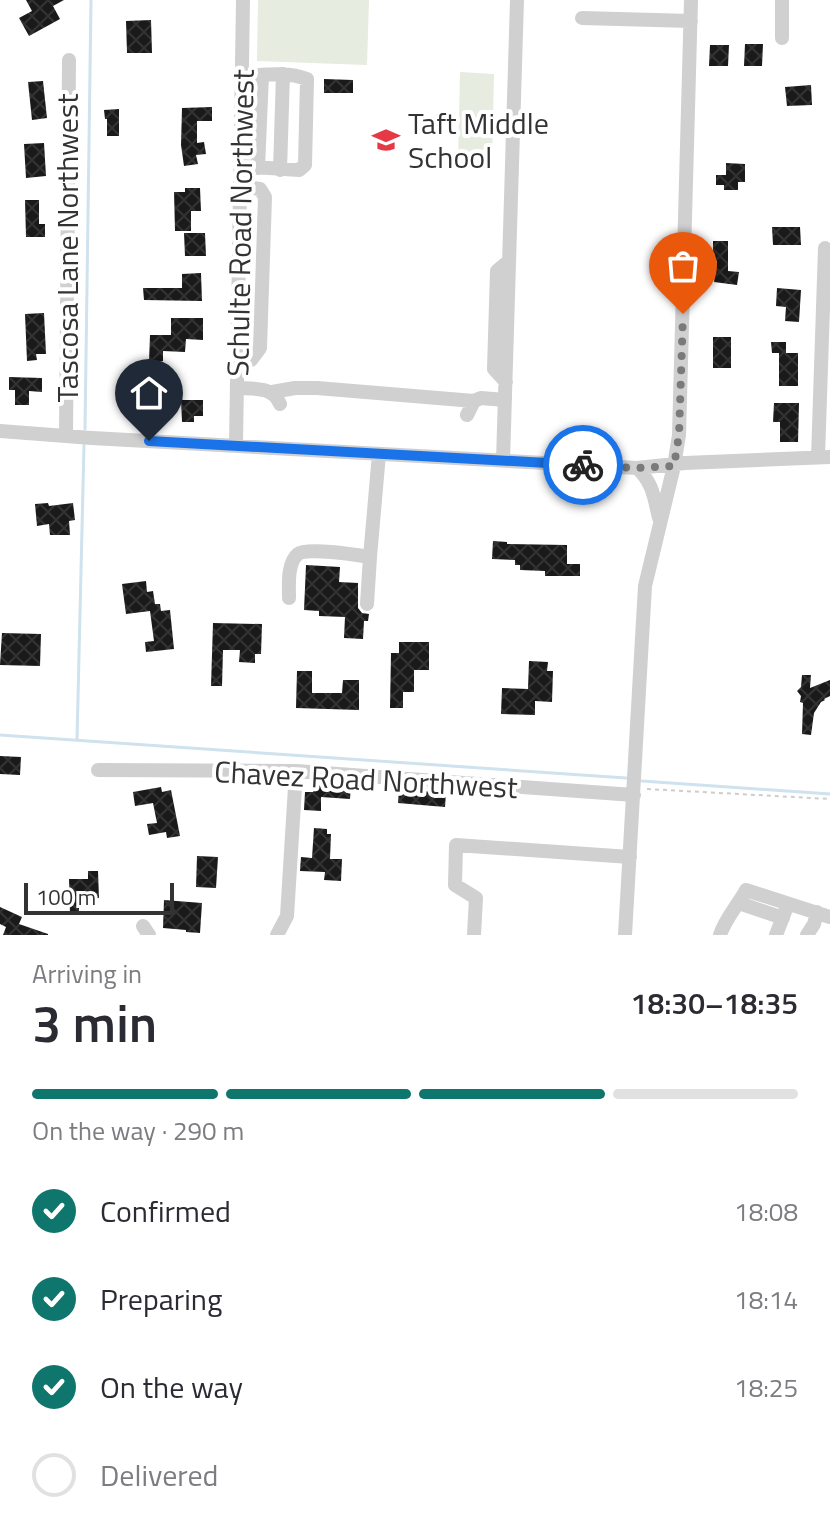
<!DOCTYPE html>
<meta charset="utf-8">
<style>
body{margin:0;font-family:"Titillium Web",sans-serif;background:#f2f2f3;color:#2b2b33;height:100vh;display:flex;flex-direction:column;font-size:30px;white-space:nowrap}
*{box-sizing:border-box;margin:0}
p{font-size:26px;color:#7c7c81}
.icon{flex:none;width:44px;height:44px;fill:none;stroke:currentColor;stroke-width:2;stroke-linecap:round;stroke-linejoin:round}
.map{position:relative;height:935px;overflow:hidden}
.sheet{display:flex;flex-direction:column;background:#fff;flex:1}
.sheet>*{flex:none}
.scale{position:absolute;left:24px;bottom:20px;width:150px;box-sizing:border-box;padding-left:8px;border:4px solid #333;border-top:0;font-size:22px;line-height:28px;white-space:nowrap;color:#333;-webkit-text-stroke:6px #fff;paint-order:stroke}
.pin{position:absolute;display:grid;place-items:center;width:68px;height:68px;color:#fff;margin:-82px -34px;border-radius:50% 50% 50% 0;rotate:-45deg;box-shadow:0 0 8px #0007}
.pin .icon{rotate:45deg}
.courier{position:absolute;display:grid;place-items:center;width:80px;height:80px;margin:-40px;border:6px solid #1a73e8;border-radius:50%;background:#fff;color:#222;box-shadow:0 2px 10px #0007}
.summary em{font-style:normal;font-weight:600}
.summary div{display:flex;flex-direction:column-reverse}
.summary{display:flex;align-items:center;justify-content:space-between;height:136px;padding:0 32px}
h1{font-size:52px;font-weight:600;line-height:60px}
.bar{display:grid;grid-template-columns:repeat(4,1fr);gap:12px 8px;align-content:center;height:96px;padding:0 32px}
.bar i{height:10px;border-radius:6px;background:#e1e1e2}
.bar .active{background:#0f766e}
.bar p{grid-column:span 4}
ol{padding:0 32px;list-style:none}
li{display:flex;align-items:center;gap:24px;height:88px}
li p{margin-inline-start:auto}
li .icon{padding:8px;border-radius:50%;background:#0f766e;color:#fff;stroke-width:4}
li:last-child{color:#7c7c81}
li i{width:44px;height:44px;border:4px solid #e1e1e2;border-radius:50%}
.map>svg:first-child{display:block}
.grass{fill:#e6ecdf}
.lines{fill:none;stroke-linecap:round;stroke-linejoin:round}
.stream{stroke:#cfe2ee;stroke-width:3}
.building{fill:url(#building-cross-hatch)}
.path{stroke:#cdcdcd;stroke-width:2;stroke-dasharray:4 4;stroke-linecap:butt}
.minor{stroke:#d0d0d0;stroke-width:14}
.done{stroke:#7a7a7a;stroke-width:8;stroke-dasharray:0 14.4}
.route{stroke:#1a73e8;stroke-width:10}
.labels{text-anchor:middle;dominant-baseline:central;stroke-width:8;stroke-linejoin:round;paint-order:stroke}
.poi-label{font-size:30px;fill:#333;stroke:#fff;text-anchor:start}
.street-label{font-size:30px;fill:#333;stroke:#fff}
</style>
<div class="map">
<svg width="830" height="935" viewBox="0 0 830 935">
<defs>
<pattern id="building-cross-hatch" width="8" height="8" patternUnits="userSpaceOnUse" patternTransform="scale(2)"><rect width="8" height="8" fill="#1a1a1a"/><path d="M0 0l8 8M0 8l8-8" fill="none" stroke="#333"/></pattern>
</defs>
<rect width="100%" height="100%" fill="#fff"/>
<path class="grass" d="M258,0h111l-2,65 -110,-4z
M460,72l34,2 -2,89 -34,-1z"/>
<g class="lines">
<path class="stream" d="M85,429l6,-429
M0,735l626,43
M77,740l7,-295
M642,781l188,13"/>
</g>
<path class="building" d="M26,0h38l-11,6 7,13 -31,17 -10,-18 13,-7z
M151,20l1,33h-25l-1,-32z
M745,44h18l-1,22h-18z
M710,45h19l-1,21h-19z
M324,79l29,1v13h-29z
M43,81l4,37 -15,2 -4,-38z
M811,85l1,20 -25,1 -2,-19z
M212,107v14h-15v22l7,-1 2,12 -10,1 2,9 -14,2 -3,-21 1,-37z
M119,109v27h-12v-17h-2l-1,-9z
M44,143l2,33 -20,2 -2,-34z
M726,163l19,1v18h-7v8h-14v-5h-8v-10h10z
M185,188h15l1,23h-10v20h-16l-1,-39h11z
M25,200h14v24h6v13h-19z
M772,227h28l1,18h-28z
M184,233h21l1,23h-21z
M713,241h15v30l11,1 -2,13 -23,-3 3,-21h-4z
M201,273l1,28 -58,-1 -1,-12h39v-14z
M777,288l24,2 -2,32 -14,-1 1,-14 -10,-1z
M44,313l2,41h-10l1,6 -10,1 -2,-47z
M171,318h32v22l-17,-1 -1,13 -22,-1v10h-14l1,-26h21z
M713,337h18v31h-18z
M771,342h15v11h12v33h-19v-33h-7z
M9,377l33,1v14l-13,-1v14h-14v-15h-6z
M181,400h22v16h-9v6h-12z
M774,403h25l-1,39h-18v-20h-7z
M48,503l1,3 24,-3 2,17 -6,1 1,14h-20l-1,-11 -12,2 -2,-22z
M493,541l14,1v2l60,1v19h13v12h-35v-5l-25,-1v-5h-5v-5l-23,-1z
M306,565l34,2 -1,15 19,1v25l4,5 7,1 -1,7h-4l-1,18 -19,-1 1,-21 -26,-1v-5l-15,-1z
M146,581l1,11 6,-1 2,13h5l1,7 9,-1 4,39 -28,3 -1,-10 9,-1 -4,-30 -24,3 -4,-30z
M213,623l49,1 -1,30h-6v9l-16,-1 1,-12h-17l-1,36h-11z
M2,633l39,1 -1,32 -40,-1z
M399,642h30v28h-15v22h-11v16h-13l1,-55h8z
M529,661l19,1 -1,9h6l-1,31 -17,-1v14l-34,-1 1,-26 26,1z
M297,671h15v22h30l1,-13h16v30l-63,-2z
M802,675h9l-1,13 20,-8v16l-6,3 1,1 -4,2 -7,11 -3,22 -9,-1 1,-31 -3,-1 1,-6 -4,-5 4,-4z
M0,756l21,1 -1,18 -20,-1z
M314,782l37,3 -1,14 -29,-2v14l-17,-1 1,-18h8z
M161,787l1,5 9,-2 9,46 -13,2 -1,-6 -17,3 -2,-11 10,-1 -4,-20 -18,3 -2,-14z
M399,789l47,4 -1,14 -47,-4z
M314,828l13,1v5h4l-1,25h12l-1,22 -17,-1 1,-8 -25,-1 1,-14 11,1z
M197,856l21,1 -2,31 -20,-1z
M88,871h10l1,27 -20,1v14l-9,1 -1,-35h19z
M164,900l38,3 -2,30 -14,-1v-2l-23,-2z
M0,907l22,10 -3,7 29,10v1h-45l3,-8 -6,-3z"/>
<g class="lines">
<path class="path" d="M647,789l183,10"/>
<path class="minor" d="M782,0v38
M582,18l109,3
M241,166l58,4 6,-5 2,-86c-21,-8 -43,-4 -65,-3
M258,168l4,-93
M280,170l3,-96
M238,364l13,-4 9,-12 5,-151 -5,-8 -19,-3
M506,382l-12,-13 3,-98 12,-10
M237,388c17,1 36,-2 43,16
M272,392l23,-4h22l157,13
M467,415l7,-14 7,-3 24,2
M0,431l92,7 545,30 48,-5 145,-6
M66,436l3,-376
M236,445l7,-445
M818,457l7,-209
M503,461l14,-461
M637,468c16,15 17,29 22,50
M289,598c0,-13 -2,-35 9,-44 8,-7 59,1 72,3l9,-103
M367,604l3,-47
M98,770l198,1 338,24
M739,903l44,15
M143,926l6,9
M277,935l10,-19 9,-145
M474,935l2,-37 -21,-13 1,-40 174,12
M625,935l20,-349 29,-120 5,-31 12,-435
M720,935c5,-16 18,-30 26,-45l84,27
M776,935l10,-26
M807,935l7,-11 3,-12"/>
</g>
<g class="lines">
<path class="done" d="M583,465l54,3 37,-2 5,-31 4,-121"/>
<path class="route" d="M149,441l434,24"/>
</g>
<defs>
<g id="school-bare" transform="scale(2.16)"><path d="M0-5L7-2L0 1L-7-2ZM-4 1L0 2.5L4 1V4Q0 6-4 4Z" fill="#e63946" stroke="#fff" stroke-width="2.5" paint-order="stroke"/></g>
</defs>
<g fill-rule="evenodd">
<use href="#school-bare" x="386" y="140"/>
</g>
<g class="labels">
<g class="poi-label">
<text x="408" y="123">Taft Middle<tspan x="408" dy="34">School</tspan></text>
</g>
<g class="street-label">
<text transform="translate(240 223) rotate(-89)">Schulte Road Northwest</text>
<text transform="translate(67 248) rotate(-90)">Tascosa Lane Northwest</text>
<text transform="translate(366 779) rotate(3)">Chavez Road Northwest</text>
</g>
</g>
</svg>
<div class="scale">100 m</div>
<div class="pin" style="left:683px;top:314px;background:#ea580c"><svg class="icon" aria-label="bag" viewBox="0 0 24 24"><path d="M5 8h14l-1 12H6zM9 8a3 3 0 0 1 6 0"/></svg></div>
<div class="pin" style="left:149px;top:441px;background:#1f2937"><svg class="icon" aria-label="home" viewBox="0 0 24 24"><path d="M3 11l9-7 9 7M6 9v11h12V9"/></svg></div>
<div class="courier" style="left:583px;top:465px"><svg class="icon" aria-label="bike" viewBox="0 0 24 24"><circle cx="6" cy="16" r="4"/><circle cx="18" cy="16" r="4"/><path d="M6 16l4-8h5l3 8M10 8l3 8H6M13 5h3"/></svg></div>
</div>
<section class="sheet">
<div class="summary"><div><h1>3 min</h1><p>Arriving in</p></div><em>18:30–18:35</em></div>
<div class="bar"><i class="active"></i><i class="active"></i><i class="active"></i><i></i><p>On the way · 290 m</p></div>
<ol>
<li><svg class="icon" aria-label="check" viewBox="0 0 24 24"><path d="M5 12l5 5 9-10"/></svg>Confirmed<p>18:08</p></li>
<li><svg class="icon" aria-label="check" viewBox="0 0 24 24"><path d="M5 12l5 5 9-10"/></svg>Preparing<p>18:14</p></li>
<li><svg class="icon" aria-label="check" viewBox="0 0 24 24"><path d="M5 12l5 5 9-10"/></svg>On the way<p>18:25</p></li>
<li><i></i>Delivered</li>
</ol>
</section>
